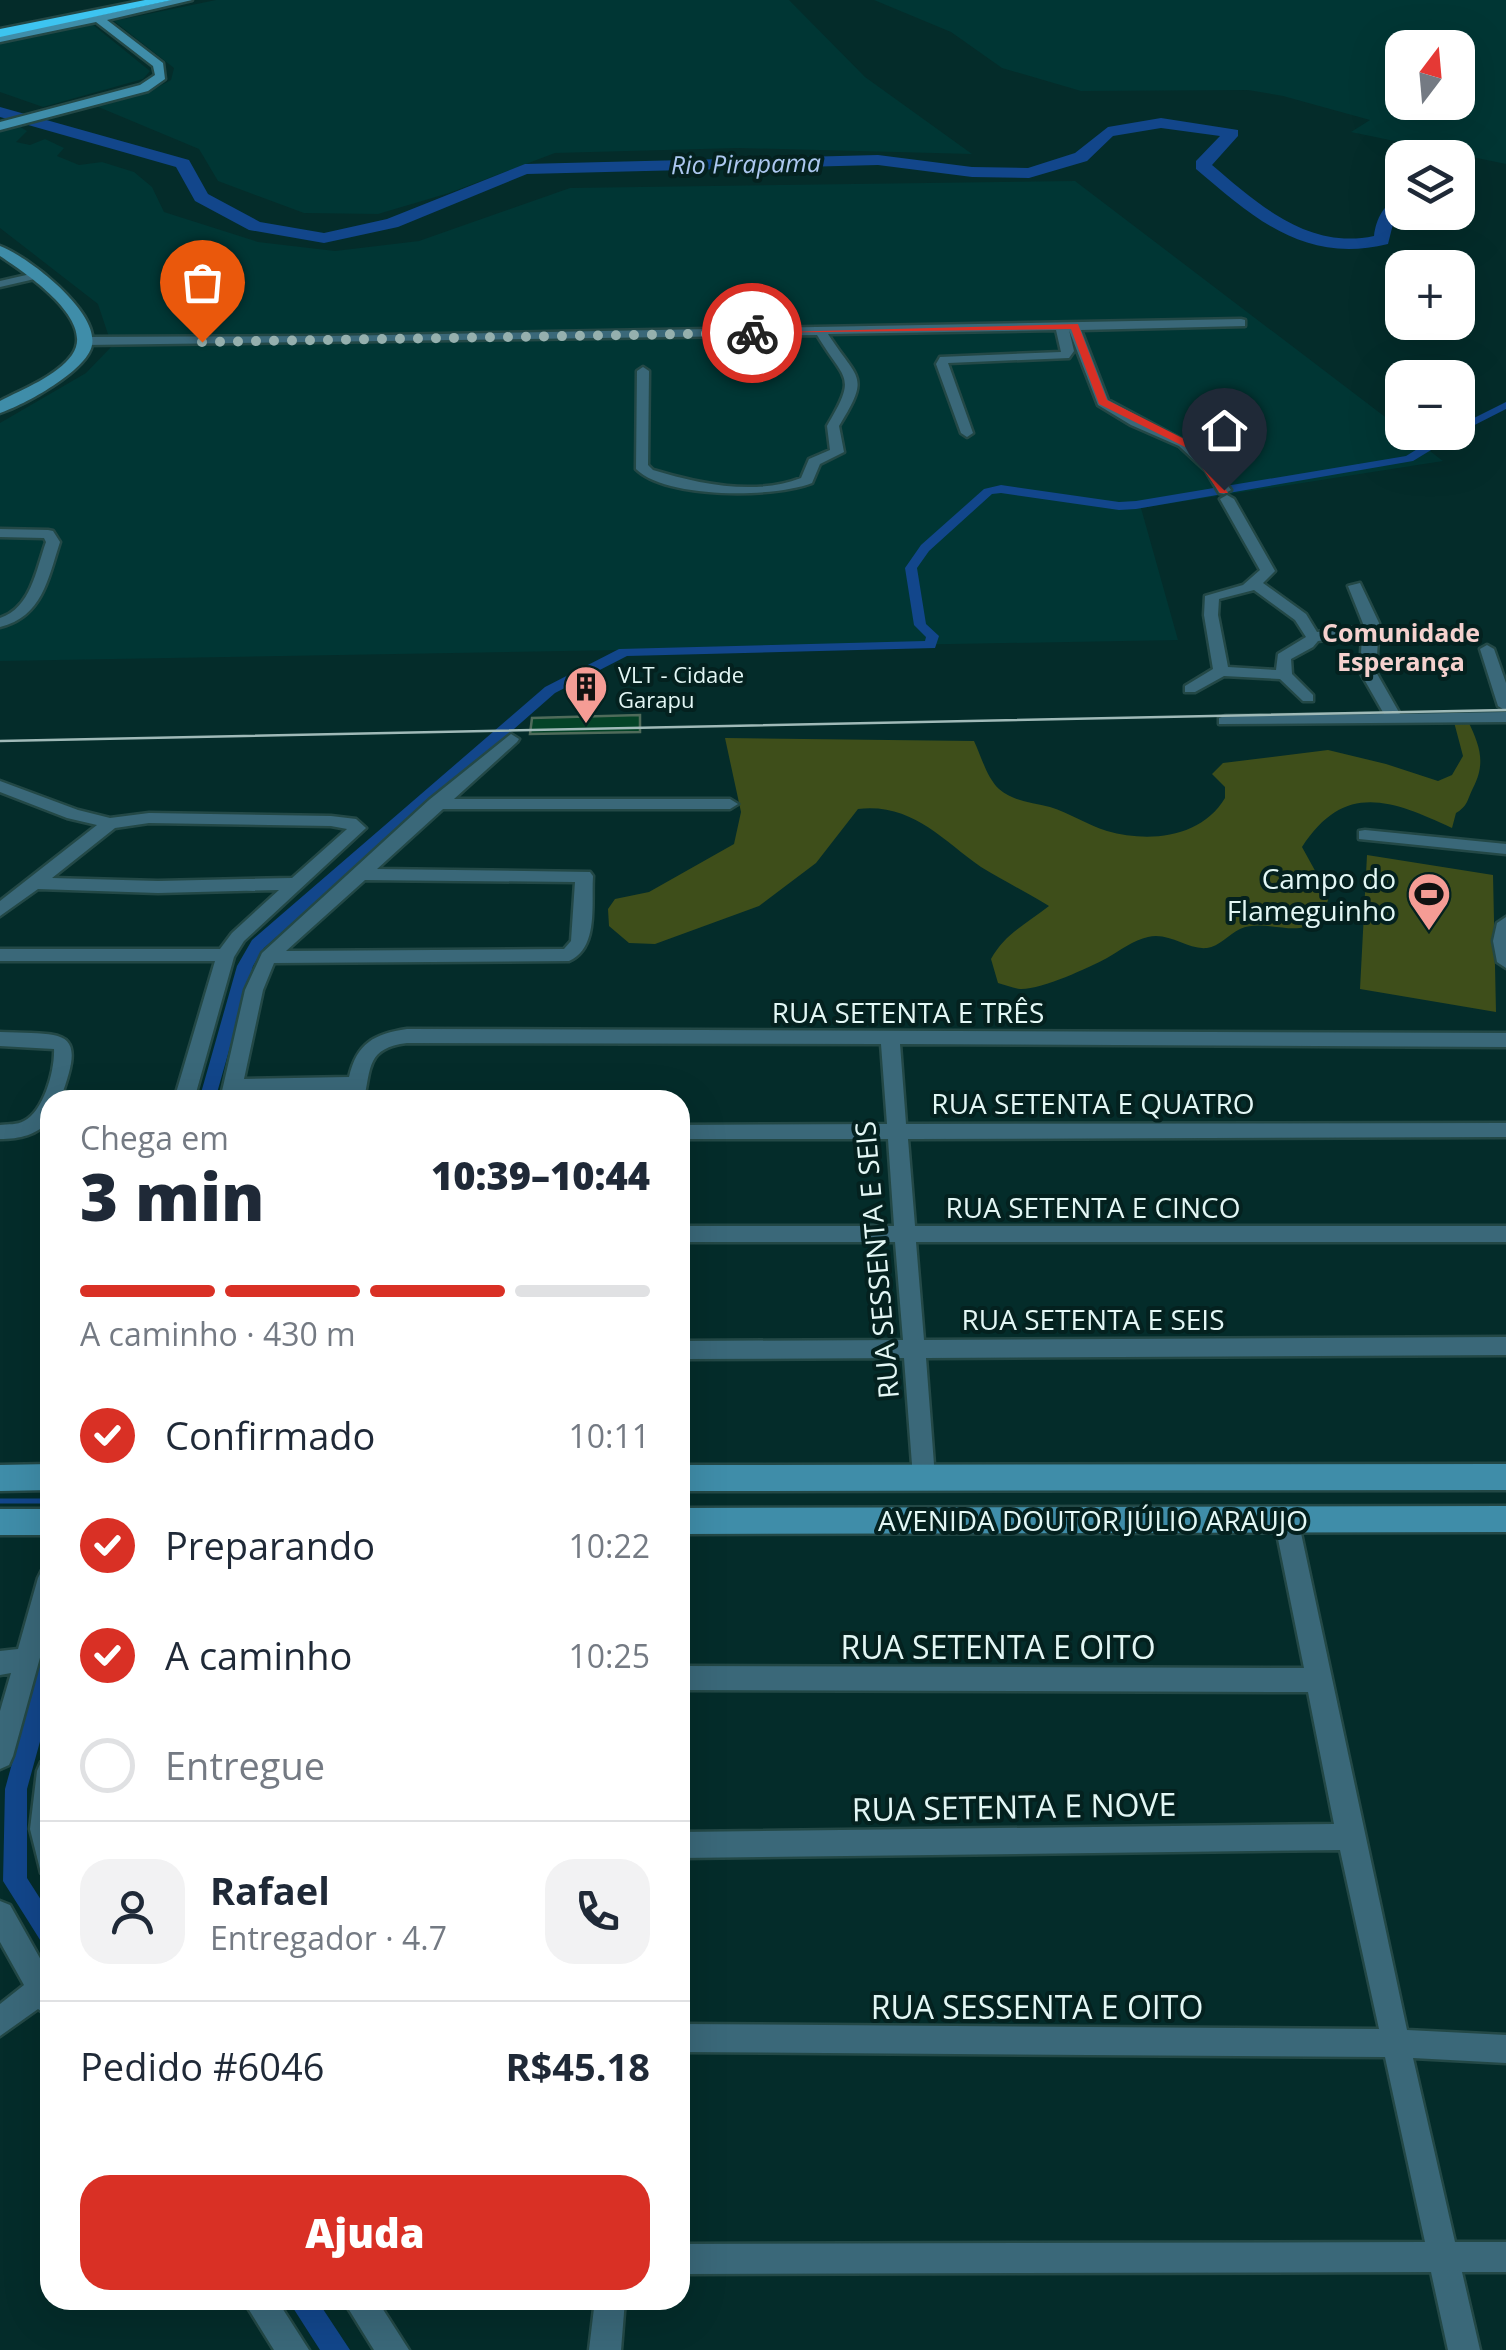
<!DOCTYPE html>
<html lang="pt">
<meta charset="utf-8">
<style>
body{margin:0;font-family:"Open Sans",sans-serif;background:#f2f2f3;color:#1f2937;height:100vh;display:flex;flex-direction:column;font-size:38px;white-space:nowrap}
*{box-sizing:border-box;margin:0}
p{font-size:32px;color:#747a83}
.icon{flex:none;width:55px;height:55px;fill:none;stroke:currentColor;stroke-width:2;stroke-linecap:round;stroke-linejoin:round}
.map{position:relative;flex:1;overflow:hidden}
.details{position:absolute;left:40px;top:1090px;width:650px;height:1220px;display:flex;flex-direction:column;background:#fff;border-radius:30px;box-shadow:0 10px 40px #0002}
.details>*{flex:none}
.needle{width:65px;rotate:16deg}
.fabs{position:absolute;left:1385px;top:30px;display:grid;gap:20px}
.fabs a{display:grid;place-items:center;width:90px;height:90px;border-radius:20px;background:#fff;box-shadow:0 10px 40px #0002;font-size:50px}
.pin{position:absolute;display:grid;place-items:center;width:85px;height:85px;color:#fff;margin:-102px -42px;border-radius:50% 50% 50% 0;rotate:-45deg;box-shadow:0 0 10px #0007}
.pin .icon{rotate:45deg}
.courier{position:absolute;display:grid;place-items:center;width:100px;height:100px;margin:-50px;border:8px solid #d93025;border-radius:50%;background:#fff;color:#222;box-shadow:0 2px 12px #0007}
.head em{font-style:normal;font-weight:800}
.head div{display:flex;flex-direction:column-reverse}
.head{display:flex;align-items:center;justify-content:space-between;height:170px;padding:0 40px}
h1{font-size:65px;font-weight:800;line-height:75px}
.bar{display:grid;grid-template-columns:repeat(4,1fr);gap:15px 10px;align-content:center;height:120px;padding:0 40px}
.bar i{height:12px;border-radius:8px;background:#e0e1e3}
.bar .current{background:#d93025}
.bar p{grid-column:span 4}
.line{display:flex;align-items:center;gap:25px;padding:0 40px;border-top:2px solid #e0e1e3}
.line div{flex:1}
.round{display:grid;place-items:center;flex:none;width:105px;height:105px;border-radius:30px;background:#f2f2f3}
ol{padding:0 40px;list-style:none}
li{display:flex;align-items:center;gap:30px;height:110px}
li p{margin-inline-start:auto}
li .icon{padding:10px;border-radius:50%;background:#d93025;color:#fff;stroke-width:4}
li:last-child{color:#747a83}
li i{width:55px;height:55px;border:5px solid #e0e1e3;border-radius:50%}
.primary-button{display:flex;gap:20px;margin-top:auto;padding:20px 40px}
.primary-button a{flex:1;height:115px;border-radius:30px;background:#d93025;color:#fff;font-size:40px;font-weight:800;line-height:115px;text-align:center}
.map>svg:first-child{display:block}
.built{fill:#003634;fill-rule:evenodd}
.green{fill:#3e4e1a}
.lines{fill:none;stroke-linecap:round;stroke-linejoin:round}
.stream{stroke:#12468b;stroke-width:5}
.canal{fill:#12468b;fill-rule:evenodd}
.river{fill:#12468b;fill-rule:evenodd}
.building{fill:#044327;stroke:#4f6b5a;stroke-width:2.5}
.street-casing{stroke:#234846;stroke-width:5}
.secondary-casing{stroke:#234846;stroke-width:5}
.highway-casing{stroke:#234846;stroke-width:5}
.street{fill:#3a6879;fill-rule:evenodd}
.secondary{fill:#3f8da9;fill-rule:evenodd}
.highway{fill:#3dc4f0;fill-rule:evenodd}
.tram{stroke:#a0bab8;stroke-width:2.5}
.route{fill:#d93025}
.done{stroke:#95b0ae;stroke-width:10;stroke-dasharray:0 18}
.labels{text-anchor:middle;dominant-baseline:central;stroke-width:8;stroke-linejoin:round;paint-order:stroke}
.far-poi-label{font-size:22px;fill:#e3f7f5;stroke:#04211f;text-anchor:start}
.far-water-label{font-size:25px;font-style:italic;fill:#acc7ef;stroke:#04211f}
.far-neighbourhood-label{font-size:25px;font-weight:bold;fill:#f5d1ce;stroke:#04211f}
.poi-label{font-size:28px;fill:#e3f7f5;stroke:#04211f;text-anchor:end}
.street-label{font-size:28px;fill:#e3f7f5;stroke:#04211f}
.near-street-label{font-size:32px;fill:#e3f7f5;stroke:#04211f}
</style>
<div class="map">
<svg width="1506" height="2350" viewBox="0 0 1506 2350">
<rect width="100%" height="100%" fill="#042c2a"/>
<path class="built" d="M216,0h573l76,77 107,77 -234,-6 -183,5 -106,40 -71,21 -74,-1 -86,-32 -19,-32 -103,-43 60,-18 15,-8 3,-12 -60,-47z
M874,0h632v164l-155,-32 19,-12 -87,-24 -35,-6 -167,1 -79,-23 -51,-36zM1402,48h56v54h-56z
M92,24l58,47 -7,8 -100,28 -43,-15v-49z
M19,126l8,5 -11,11 14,3 15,-6 19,9 -7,8 22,9 23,-3 32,10 18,15 12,25 94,30 77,9 84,-10 151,-53 505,-7 368,280 -302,47 37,132 -1178,21v-238l86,-50 26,-27 -14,-42 -98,-76v-97z"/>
<path class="green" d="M1468,721c12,25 18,42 5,67 -6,12 -5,18 -17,25l-4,15c-62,-29 -108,-46 -150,19l27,49c-13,56 -57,19 -89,33 -11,5 -21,18 -33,19 -20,2 -37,-16 -59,-11 -14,3 -29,14 -41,21 -19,10 -66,32 -87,31 -7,-1 -15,-4 -22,-6l-7,-24c14,-26 37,-36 58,-53 -21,-13 -47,-26 -68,-39 -40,-28 -69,-64 -123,-58l-42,54 -57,43 -104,38 -26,-1 -20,-17 -1,-17 7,-10 34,-7 85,-48 7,-32 -16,-74 249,3c7,15 13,37 25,48 15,13 33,13 51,18 20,6 37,18 57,24 42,12 94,7 118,-33v-11l-13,-13 11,-11 105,-13 58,14 52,17 14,-6 11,-19 -9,-34z
M1367,855l126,20 3,137 -136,-23z"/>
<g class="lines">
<path class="stream" d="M0,1501h50"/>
<path class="canal" d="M1506,402v7l-47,24 -46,28 -277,48 -17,1 -118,-17 -9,1 -63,57 -12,17 9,56 13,12 -4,12 -308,8 -72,37 -291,255 -11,18 -38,134h-16l38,-134 15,-26 293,-253 74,-38 306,-8 1,-4 -12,-12 -9,-57 16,-23 63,-56 17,-4 118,17 17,-1 270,-45 39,-24h13v-6z
M50,1655v50l-23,84v89l23,36v33l-8,-4 -39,-62 2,-92 34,-124 3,-7z
M288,2300h29l33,50h-30z"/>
<path class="river" d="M0,107l189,53 19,34 52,28 64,11 63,-14 138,-55 353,-9 94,12 56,1 47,-15 33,-26 53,-9 77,12v6l-26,29c46,39 96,85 162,71 2,-17 10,-34 28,-39v14l-8,9 -6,24c-83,20 -132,-24 -192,-75v-8l24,-25 -59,-8 -48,8 -26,25 -58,17 -57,-1 -94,-12 -351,9 -129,53 -74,16 -75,-13 -54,-29 -19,-34 -176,-50z"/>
</g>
<path class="building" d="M640,715v17l-110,2 2,-16z"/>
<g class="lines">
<g class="street-casing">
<path id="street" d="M35,273l4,1v4l-39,9v-6z
M1241,319l4,1v6l-164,4 27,70 95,51 28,39 -7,4 -5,-1 -13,-22 -27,-25 -48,-21 -33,-20 -29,-75 5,21 -5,7 -121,5 25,70 -6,4 -6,-4 -25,-69 4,-7 121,-5 -5,-22 -228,4c30,47 43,40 11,92l5,26 -24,12 -8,19c-38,15 -146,16 -176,-14l1,-98 6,-4 6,4 -1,94 5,5c46,14 102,26 148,8l8,-19 21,-9 -3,-24c31,-52 18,-44 -10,-91l-732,10 -6,-4 6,-4 247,-1z
M1227,495l7,4 41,72 -12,12 43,31 11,18 47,-6 -16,-40 12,-3 19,40 -3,49 24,42 106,-2v10l-287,2v-6l6,-2 159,-2 -24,-42 2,-37 -44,6 -5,6 -22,12 1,15 21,21v6h-10l-23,-22 -56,-3 -29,16h-10v-6l28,-17 -9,-54 1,-19 38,-11 17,-15 -40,-71zM1254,590l41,30 11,17 -28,17 -2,16 -48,-3 -10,-52 1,-16z
M0,529l48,1 5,1 7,11c-12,37 -18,75 -60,85v-9c31,-10 36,-48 46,-76l-2,-4 -44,-1z
M1487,645l7,4 12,34v28l-8,-5 -18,-57z
M511,734l8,5 -2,3 -63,57h276l8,5 -8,5h-287l-66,60 213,3 3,4c-2,28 6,72 -24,85l-295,2 -11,27 -19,89 105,-2c8,-34 25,-43 58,-48l1099,4v14l-606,-3 6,80 600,-1v14l-598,2 7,87h591v16h-590l8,98 582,-3v18l-580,3 9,120 -3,7 -8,3 -8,-3 -3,-7 -9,-120 -224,1v-18l223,-1 -8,-98h-215v-16h214l-6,-87h-208v-14l207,-1 -6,-80 -474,-1c-40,5 -36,24 -43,57h-20l2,-9 -105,2 -1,7h-20l25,-110 17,-37 167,-153zM365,880l210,2 -4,59 -7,8 -278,2z
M0,781l78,29 32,8 39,-5 182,3 25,3 10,9 -122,113 -10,16 -40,143h-20l41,-139h-215v-12h220l12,-16 47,-43 -121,3 -120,-4 -38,27v-15l97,-76 -30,-7 -67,-26zM149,823l182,3 16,3 -55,49 -134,3 -106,-3 63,-50z
M1365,830l141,14v10l-147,-15v-8z
M1506,917v51l-9,-6 -4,-21 4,-18z
M0,1032c65,3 88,-6 60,68h-10v20c-13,15 -30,19 -50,19v-14c8,-1 17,0 24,-4 20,-10 31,-51 30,-72l-54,-3z
M1286,1509l8,3 4,7 109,511 99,5v28l-93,-5 42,184h51v30h-44l18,78h-32l-17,-78 -751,2v-30l745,-2 -40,-185 -705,-5v-28l699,5 -39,-179 -660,8v-26l654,-8 -26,-132 -628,-2v-24l624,2 -30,-149 4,-7z
M50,1567v54l-37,135 -4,9 -9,4v-58l11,-38 -11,2v-24l18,-2 20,-71 4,-8z
M50,1758v119l-9,-4 -11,-44 7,-58 4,-9z
M0,1901l10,4 40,71v41l-12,-8 -38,27v-32l24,-19 -24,-43z
M243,2300h34l32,50h-35z
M343,2300h34l32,50h-35z
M595,2300h30l-4,50h-32z"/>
</g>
<g class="secondary-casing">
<path id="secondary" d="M171,0h21l-85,20 56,43 2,16 -17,12 -148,39v-8l140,-37 15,-10 -2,-9 -57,-44 -96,20v-6z
M0,246c27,10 99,65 92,99 -5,26 -68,60 -92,68v-12c23,-12 57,-25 72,-46 25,-35 -48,-83 -72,-99z
M50,1464v26l-50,1v-26z
M1506,1464v26l-826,1v-26z
M1506,1506v26l-826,2v-26z
M0,1509h50v26h-50z"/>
</g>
<g class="highway-casing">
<path id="highway" d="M145,0h27l-172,37v-8z"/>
</g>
<use href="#street" class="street"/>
<use href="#secondary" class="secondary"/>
<use href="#highway" class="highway"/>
<path class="tram" d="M0,741l1506,-31"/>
</g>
<path class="route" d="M1078,324l29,76 89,45 32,48h-8l-31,-44 -90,-45 -28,-75 -324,4z"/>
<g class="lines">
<path class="done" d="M202,342l550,-9"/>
</g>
<defs>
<g id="building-pin" transform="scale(2.25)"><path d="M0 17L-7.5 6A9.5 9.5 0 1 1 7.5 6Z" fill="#f59c95" stroke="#04211f"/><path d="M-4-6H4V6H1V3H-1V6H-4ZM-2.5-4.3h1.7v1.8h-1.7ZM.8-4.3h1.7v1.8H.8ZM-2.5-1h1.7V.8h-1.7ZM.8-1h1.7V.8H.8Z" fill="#111"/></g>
<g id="stadium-pin" transform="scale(2.25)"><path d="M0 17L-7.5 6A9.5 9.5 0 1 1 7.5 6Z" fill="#f59c95" stroke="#04211f"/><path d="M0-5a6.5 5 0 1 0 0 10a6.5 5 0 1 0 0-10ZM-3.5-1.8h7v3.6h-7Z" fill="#111"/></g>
</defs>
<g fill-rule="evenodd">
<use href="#building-pin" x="586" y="687"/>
<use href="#stadium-pin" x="1429" y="894"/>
</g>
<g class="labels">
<g class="far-poi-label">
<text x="618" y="674">VLT - Cidade<tspan x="618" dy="25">Garapu</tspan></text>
</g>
<g class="far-water-label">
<text transform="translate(746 163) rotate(-1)">Rio Pirapama</text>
</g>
<g class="far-neighbourhood-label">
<text x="1401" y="632">Comunidade<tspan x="1401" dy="29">Esperança</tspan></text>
</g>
<g class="poi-label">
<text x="1396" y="878">Campo do<tspan x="1396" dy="32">Flameguinho</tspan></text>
</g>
<g class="street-label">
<text x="908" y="1012">RUA SETENTA E TRÊS</text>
<text x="1093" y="1103">RUA SETENTA E QUATRO</text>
<text x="1093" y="1207">RUA SETENTA E CINCO</text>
<text transform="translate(876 1260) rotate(-95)">RUA SESSENTA E SEIS</text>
<text x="1093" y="1319">RUA SETENTA E SEIS</text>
<text x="1093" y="1520">AVENIDA DOUTOR JÚLIO ARAUJO</text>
</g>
<g class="near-street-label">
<text x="998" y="1646">RUA SETENTA E OITO</text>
<text transform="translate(1014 1806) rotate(-1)">RUA SETENTA E NOVE</text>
<text x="1037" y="2006">RUA SESSENTA E OITO</text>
</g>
</g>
</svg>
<div class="fabs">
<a><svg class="needle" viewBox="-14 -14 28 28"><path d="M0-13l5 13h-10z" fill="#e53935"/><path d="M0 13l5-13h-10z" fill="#747a83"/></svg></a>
<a><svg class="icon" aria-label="layers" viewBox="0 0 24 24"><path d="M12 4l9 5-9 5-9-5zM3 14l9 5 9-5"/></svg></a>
<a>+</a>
<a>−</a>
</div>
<div class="pin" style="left:202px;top:342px;background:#ea580c"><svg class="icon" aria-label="bag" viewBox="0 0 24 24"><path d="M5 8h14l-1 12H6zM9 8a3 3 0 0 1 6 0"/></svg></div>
<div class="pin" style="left:1224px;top:490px;background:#1f2937"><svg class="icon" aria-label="home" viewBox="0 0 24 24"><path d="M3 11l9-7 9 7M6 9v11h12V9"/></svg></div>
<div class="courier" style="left:752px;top:333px"><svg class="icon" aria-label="bike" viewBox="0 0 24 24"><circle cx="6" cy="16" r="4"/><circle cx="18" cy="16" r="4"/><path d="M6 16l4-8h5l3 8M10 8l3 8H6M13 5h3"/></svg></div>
<section class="details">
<div class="head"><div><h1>3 min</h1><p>Chega em</p></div><em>10:39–10:44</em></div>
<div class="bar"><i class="current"></i><i class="current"></i><i class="current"></i><i></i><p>A caminho · 430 m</p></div>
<ol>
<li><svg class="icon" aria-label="check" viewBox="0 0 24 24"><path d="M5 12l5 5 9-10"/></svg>Confirmado<p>10:11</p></li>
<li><svg class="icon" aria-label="check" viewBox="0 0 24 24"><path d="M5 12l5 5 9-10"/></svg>Preparando<p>10:22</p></li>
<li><svg class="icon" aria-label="check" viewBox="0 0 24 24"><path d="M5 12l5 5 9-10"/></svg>A caminho<p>10:25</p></li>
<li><i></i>Entregue</li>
</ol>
<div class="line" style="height:180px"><a class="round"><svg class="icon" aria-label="person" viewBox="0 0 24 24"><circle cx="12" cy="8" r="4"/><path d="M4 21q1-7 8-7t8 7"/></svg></a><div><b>Rafael</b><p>Entregador · 4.7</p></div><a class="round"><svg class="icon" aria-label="phone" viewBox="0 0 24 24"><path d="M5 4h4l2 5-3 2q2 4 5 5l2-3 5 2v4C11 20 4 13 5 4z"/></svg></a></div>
<div class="line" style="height:130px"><div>Pedido #6046</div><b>R$45.18</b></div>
<div class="primary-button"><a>Ajuda</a></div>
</section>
</div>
